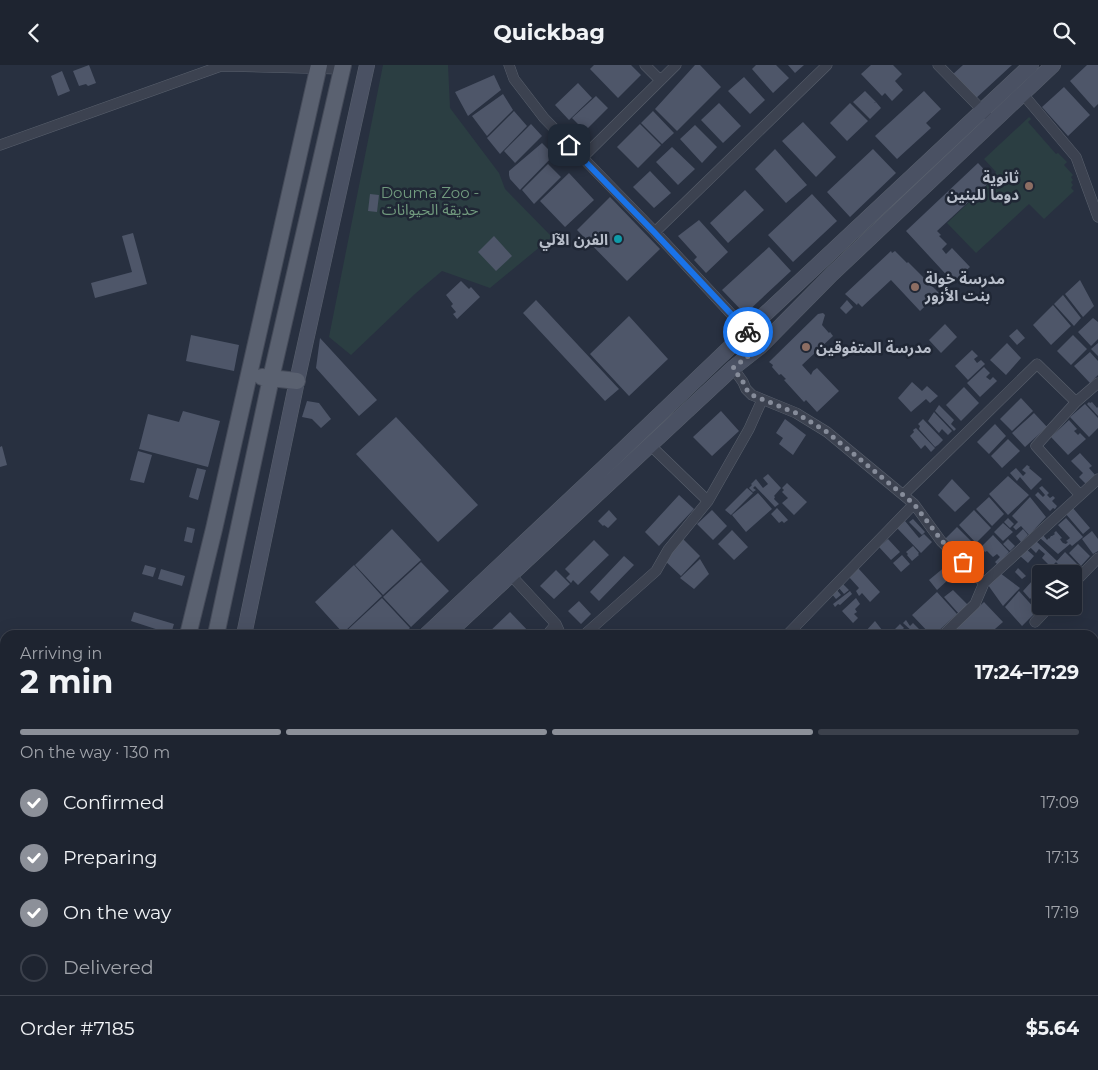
<!DOCTYPE html>
<meta charset="utf-8">
<style>
body{margin:0;font-family:Montserrat,"Noto Sans Arabic",sans-serif;background:#262c38;color:#f1f3f6;height:100vh;display:flex;flex-direction:column;font-size:19px;white-space:nowrap}
*{box-sizing:border-box;margin:0}
p{font-size:16px;color:#a1a4ab}
.icon{flex:none;width:28px;height:28px;fill:none;stroke:currentColor;stroke-width:2;stroke-linecap:round;stroke-linejoin:round}
.map{position:relative;flex:1;overflow:hidden}
.side{position:absolute;left:0px;top:565px;width:1099px;height:440px;display:flex;flex-direction:column;background:#1e2430;border-radius:15px 15px 0 0;box-shadow:0 5px 20px #0002,0 0 0 1px #3c414c}
.side>*{flex:none}
.fabs{position:absolute;left:1032px;top:500px;display:grid;gap:10px}
.fabs a{display:grid;place-items:center;width:50px;height:50px;border-radius:5px;background:#1e2430;box-shadow:0 5px 20px #0002,0 0 0 1px #3c414c;font-size:25px}
.pin{position:absolute;display:grid;place-items:center;width:42px;height:42px;color:#fff;margin:-21px;border-radius:10px;box-shadow:0 2px 8px #0006}
.courier{position:absolute;display:grid;place-items:center;width:50px;height:50px;margin:-25px;border:4px solid #1a73e8;border-radius:50%;background:#fff;color:#222;box-shadow:0 1px 6px #0007}
.summary em{font-style:normal;font-weight:700}
.summary div{display:flex;flex-direction:column-reverse}
.summary{display:flex;align-items:center;justify-content:space-between;height:85px;padding:0 20px}
h1{font-size:32px;font-weight:700;line-height:38px}
.bar{display:grid;grid-template-columns:repeat(4,1fr);gap:8px 5px;align-content:center;height:60px;padding:0 20px}
.bar i{height:6px;border-radius:4px;background:#3c414c}
.bar .current{background:#8c9099}
.bar p{grid-column:span 4}
.line{display:flex;align-items:center;gap:12px;padding:0 20px;border-top:1px solid #3c414c}
.line div{flex:1}
ol{padding:0 20px;list-style:none}
li{display:flex;align-items:center;gap:15px;height:55px}
li p{margin-inline-start:auto}
li .icon{padding:5px;border-radius:50%;background:#8c9099;color:#fff;stroke-width:4}
li:last-child{color:#a1a4ab}
li i{width:28px;height:28px;border:2px solid #3c414c;border-radius:50%}
header{display:flex;justify-content:space-between;align-items:center;height:65px;padding:0 20px;background:#1e2430;font-size:22px;font-weight:700}
.map>svg:first-child{display:block}
.green{fill:#2b3e42}
.building{fill:#4e5669}
.lines{fill:none;stroke-linecap:round;stroke-linejoin:round}
.minor-casing{stroke:#59606d;stroke-width:11}
.secondary-casing{stroke:#59606d;stroke-width:16}
.primary-casing{stroke:#454b59;stroke-width:18}
.minor{stroke:#3c4250;stroke-width:10}
.secondary{stroke:#4a5163;stroke-width:15}
.primary{stroke:#5a6170;stroke-width:16}
.done{stroke:#868c9a;stroke-width:5;stroke-dasharray:0 9}
.route{stroke:#1a73e8;stroke-width:6}
.education-dot{fill:#8d6e63;stroke:#202735;stroke-width:2}
.culture-dot{fill:#0f9aa8;stroke:#202735;stroke-width:2}
.labels{text-anchor:middle;dominant-baseline:central;stroke-width:5;stroke-linejoin:round;paint-order:stroke}
.poi-label{font-size:15px;font-weight:bold;fill:#b8beca;stroke:#202735;text-anchor:end}
.park-label{font-size:15px;fill:#719a7e;stroke:#202735}
</style>
<header><svg class="icon" aria-label="back" viewBox="0 0 24 24"><path d="M15 5l-7 7 7 7"/></svg>Quickbag<svg class="icon" aria-label="search" viewBox="0 0 24 24"><circle cx="10" cy="10" r="6"/><path d="M15 15l6 6"/></svg></header>
<div class="map">
<svg width="1098" height="1005" viewBox="0 0 1098 1005">
<rect width="100%" height="100%" fill="#283040"/>
<path class="green" d="M383,0h65l2,43 49,65 6,16 47,48 -62,51 -48,-17 -26,22 -65,62 -22,-18z
M1029,52l2,2 -3,3 28,32 2,-1 9,9 -3,3 9,10 -2,2 2,3 -2,2 2,3 -2,3 3,3 -30,28 -15,-15 -53,49 -29,-30 50,-47 -2,-3 1,-1 -12,-13z"/>
<path class="building" d="M89,0l7,18 -8,3 -2,-2 -7,2 -6,-15z
M594,0h37l10,10 -23,23 -28,-29z
M695,0h5l21,22 -44,44 -22,-22z
M756,0h20l13,13 -16,15 -21,-24z
M788,0h16l-9,8z
M871,0h22l9,9 -7,7 8,9 -11,11 -7,-8 -3,3 -21,-22z
M963,0h49l-38,35 -22,-25z
M1087,0h11v39l-4,4 -24,-27z
M62,6l8,20 -12,5 -7,-20z
M494,10l7,15 -33,26 -13,-24z
M744,12l21,23 -15,14 -22,-23z
M578,18l14,15 -23,22 -14,-15z
M1064,22l26,28 -22,21 -26,-29z
M865,26l11,11 -2,1h1l1,-1 5,6 -11,11 -17,-17z
M924,26l17,18 -15,14 5,5 -34,31 -22,-23z
M503,29l10,16 -26,26 -15,-20z
M596,31l12,12 -23,23 -13,-13z
M719,38l22,23 -18,17 -22,-23z
M850,38l18,18 -21,20 -17,-18z
M514,46l13,15 -27,28 -13,-16z
M653,46l21,22 -12,11 -21,-21z
M803,57l33,35 -20,20 -34,-36z
M531,59l11,12 -27,27 -11,-12z
M640,59l21,21 -23,23 -21,-21z
M695,60l22,22 -15,16 -22,-24z
M542,78l12,12 -34,35 -10,-11 -1,-4v-4z
M672,82l23,22 -17,16 -22,-23z
M775,84l32,36 -21,18 -31,-34z
M873,84l23,24 -46,44 -23,-25z
M978,98l15,16 -56,52 4,4 -2,1 8,8 -5,5 4,5 6,-6 18,19 -17,15 -47,-51z
M548,99l13,13 -27,27 -12,-14z
M650,106l21,22 -17,15 -21,-21z
M569,108l25,27 -29,27 -25,-26z
M745,125l19,20 -36,33 -18,-20z
M370,129l9,1 -2,17 -9,-1z
M812,129l25,27 -44,41 -25,-27z
M610,132l50,52 -33,32 -50,-51z
M699,155l29,32 -22,21 -12,-13 3,-3 -19,-21z
M133,168l14,51 -52,14 -4,-15 41,-11 -10,-36z
M494,171l18,20 -16,15 -18,-19z
M769,182l22,24 -46,43 -23,-24z
M891,186l1,2 3,-2 12,12 1,-1 31,31 -19,18 -29,-31 -29,27 -4,-4 -1,2 -12,-11z
M1080,215l14,26 -11,11 -18,-23z
M461,216l8,8 2,-2 9,10 -23,22 -4,-5 3,-2 -5,-6 2,-2 -7,-9z
M1063,230l18,23 -7,8 -20,-22z
M536,235l83,89 -14,12 -82,-88z
M847,235l6,7 -7,7 -6,-6z
M1053,240l18,21 -20,19 -18,-20z
M823,248l2,2 -3,10 7,8 1,-1 3,4 -31,29 9,10 2,-4 4,-3 22,23 -22,21 -11,-12 -2,2 -20,-22 2,-1 -5,-5 -2,1 -7,-8 1,-2 -4,-3 49,-48z
M629,251l39,43 -39,37 -39,-42z
M1093,253l5,4v17l-7,7 -13,-14z
M945,259l12,13 -16,16 -12,-13z
M1017,264l8,9 -8,7 -8,-9z
M191,270l48,10 -5,26 -48,-10z
M1073,270l14,14 -16,16 -14,-14z
M320,273l57,62 -18,16 -43,-48z
M1007,278l14,15 -15,17 -16,-15z
M1098,278v13l-7,-7z
M972,285l6,6 -4,3 3,4 4,-3 4,4 -17,16 -13,-14z
M1090,287l8,9v14l-8,8 -16,-17z
M984,302l6,6 -4,4 4,3 3,-3 4,4 -17,16 -13,-14z
M912,317l10,9 5,-5 11,10 -8,7 -4,-4 -15,13 -13,-14z
M964,322l15,16 -18,18 -15,-16z
M1021,333l12,13 -21,20 -12,-12z
M307,336l12,2 12,16 -10,9 -9,-9 -10,-2z
M1089,337l1,1 2,-1 5,6 1,-1v9l-11,-12z
M1085,339l13,14v10l-9,9 -19,-20z
M939,340l15,15 -3,4 5,5 -2,2 -19,-20z
M183,346l37,10 -12,46 -69,-18 9,-35 31,8z
M721,346l18,20 -27,25 -19,-19z
M934,347l18,19 -4,4 -6,-6 -3,4 -11,-12z
M1034,348l13,14 -22,20 -13,-14z
M396,352l82,88 -40,37 -82,-88z
M785,354l21,16 -13,20 -14,-11 4,-6 -7,-5z
M923,354l20,21 -5,5 -3,2 -16,-18 1,-3 -2,-2z
M1069,355l8,9 -3,2 4,4 2,-2 6,6 -18,16 -17,-18z
M995,359l11,12 -17,18 -12,-12z
M916,363l19,20 -4,4 -6,-7 -4,4 -11,-13 4,-4 -1,-2z
M1008,374l12,12 -18,17 -11,-12z
M2,381l5,19 -7,2v-20z
M138,386l14,4 -8,28 -14,-3z
M1080,388l12,13 -3,2 7,8 -10,8 -7,-7 4,-4 -12,-12z
M1027,400l3,2 -1,1 13,11 -11,11 -11,-13 -3,4 -7,-8 6,-5 7,8 3,-3 -4,-3z
M197,403l9,2 -8,30 -9,-3z
M768,409l13,14 -7,8 1,1 -1,2 5,5 -4,3 -20,-21 -2,2 3,2 -3,2 -4,-4 3,-3 -1,-1 5,-5 7,9 5,-4 -5,-6z
M1008,411l21,19 -21,20 -19,-21z
M952,414l18,19 -15,14 -17,-17z
M787,418l20,19 -13,13 -12,-12 6,-5 -6,-6 2,-2 -2,-2z
M1042,421l7,7 -2,2 3,3 3,-2 2,2 -3,3 5,5 -2,3 -2,-1 -3,3 -15,-16 3,-3 5,5 2,-2 -6,-7z
M747,423l6,5 -22,22 -6,-5z
M758,428l14,16 -26,23 -14,-17z
M679,430l15,14 -35,37 -14,-14z
M989,432l15,17 -12,12 -16,-17z
M1030,432l16,20 -17,18 -8,-9 -5,4 -3,-3 5,-5 -6,-6z
M1072,442l18,21 -7,6 -18,-21z
M777,443l11,12 -4,3 -2,-2 -3,2 -8,-9z
M609,445l8,9 -9,9 -4,-3 -1,1 -5,-5z
M712,445l15,16 -14,14 -16,-16z
M974,445l17,18 -15,15 -17,-18z
M1008,453l6,6 -4,4 -6,-6z
M1066,453l17,19 -11,9 -2,-2 -12,10 -18,-16 3,-3 4,5 2,-2v1l2,-3h1l3,-2 -1,-1 2,-2 6,7 -2,1 2,3 1,1 3,1 2,-2 -2,-1 4,-3 -12,-13z
M913,454l12,13 -3,3 -13,-13z
M905,456l14,17 5,-4 8,8 -11,11 -24,-25z
M1003,458l10,9 -10,9 -9,-9z
M187,462l8,2 -3,14 -8,-2z
M957,462l26,26 -12,11 -26,-25z
M392,464l29,31 -38,35 -28,-30z
M1023,464l5,6 -7,7 -5,-6z
M732,465l16,17 -14,13 -16,-16z
M1092,466l6,8v12l-5,3 -11,-15z
M993,470l16,17 -11,13 -3,-3 5,-5 -3,-3 -4,3 -6,-6 -2,1 -4,-5z
M683,474l17,17 -19,20 -18,-17z
M888,474l12,13 -9,8 -12,-13z
M1008,474l7,7 -5,5 -7,-7z
M594,475l15,15 -31,30 -5,-5 -2,3 -5,-5 4,-4 -5,-5z
M1036,476l21,20 -6,6 -9,-9 3,-4 -6,-5 -3,4 -6,-6z
M1078,479l12,12 -9,10 -12,-13z
M913,481l6,7 -1,1 1,1 -7,6 -5,-6 1,-1 -2,-2z
M1025,483l9,8 -6,7 -9,-8z
M1065,487l16,16 -6,6h-7l-12,-12z
M902,490l8,9 -9,8 -8,-9z
M624,491l10,9 -35,36 -9,-9z
M700,494l9,15 -15,15 -14,-11z
M952,496l8,8 -23,21 -8,-10z
M421,497l28,29 -38,36 -28,-30z
M1055,499l10,10h-20z
M145,500l11,3 -3,9 -11,-3z
M354,500l28,31 -39,37 -28,-31z
M858,503l22,24 -10,10 -8,-9 -3,3 -3,-5 3,-3 -10,-11z
M1018,503l8,8 -4,3 -7,-7z
M161,504l24,7 -3,10 -24,-7z
M556,505l14,14 -16,15 -14,-13z
M1000,508l20,15 -17,18 -15,-21z
M1041,513v21l-2,2 2,2v3l-2,2 -5,-6 3,-3 -3,-4 -4,4 -7,-8 10,-11 3,3 1,-1 2,1 1,-1 -1,-2z
M842,518l7,7 -5,4 -6,-7z
M836,524l5,6 -5,4 -5,-6z
M953,525l15,15 -9,9 -15,-17z
M850,526l2,3 -12,11 -2,-1 -3,3 -2,-3z
M1019,526l18,20 -15,15 -17,-19z
M937,527l20,22 -23,21h-3l-19,-20z
M382,533l28,30 -8,7h-60z
M856,533l4,6 -5,5 2,3 -3,2 4,4 -5,5 -11,-12z
M579,536l12,13 -10,10 -13,-13z
M984,537l19,20 -15,13h-29l-5,-5z
M134,547l40,12 -3,10 -40,-13z
M510,547l22,23h-46z
M906,555l4,6 3,-3 6,6 -5,4 -11,-10z
M875,556l11,14h-19l-2,-3z
M900,559l4,4 -8,7h-3l-2,-2z
M4,841l1,9 -5,1v-9z
M0,875h5v27l-5,1z
M5,905v33l-4,1 -1,-33z"/>
<g class="lines">
<g class="minor-casing">
<path id="minor" d="M509,0l5,14 30,39 111,114 106,114
M645,0l15,15
M938,0l48,49
M1022,28l54,64 22,60
M0,80l221,-79 121,3
M582,93l94,-93
M655,167l172,-167
M733,303l10,14 3,7 6,6 44,18 31,19 87,72 -127,131
M1076,337l-40,44 44,49
M650,380l58,56
M903,430l134,-131 39,38 22,-19
M914,439l27,37 43,42
M507,506l49,53 5,11
M1074,518l24,-25
M1035,557l15,-16
M547,570l9,-11
M584,570l72,-64 12,-21 40,-49 41,-72 13,-29
M943,570l32,-31 9,-21 114,-104
M1094,602l4,-5
M1094,827l4,-5
M244,1000l6,5
M484,1005l2,-5
M931,1005l5,-5
M1086,1005l5,-5"/>
</g>
<g class="secondary-casing">
<path id="secondary" d="M244,570l53,-254 70,-316
M426,570l189,-178 132,-126 284,-266
M446,570l287,-267 28,-22 71,-72 221,-209"/>
</g>
<g class="primary-casing">
<path id="primary" d="M262,312l35,4
M188,570l26,-106 105,-464
M216,570l55,-257 72,-313
M86,1005l1,-5
M102,1005l1,-5"/>
</g>
<use href="#minor" class="minor"/>
<use href="#secondary" class="secondary"/>
<use href="#primary" class="primary"/>
</g>
<g class="lines">
<path class="done" d="M748,267l13,14 -28,22 10,14 3,7 6,6 44,18 31,19 87,72 28,37 21,21"/>
<path class="route" d="M569,80l85,87 94,100"/>
</g>
<g class="education-dot">
<circle cx="1029" cy="121" r="5"/>
<circle cx="915" cy="222" r="5"/>
<circle cx="806" cy="282" r="5"/>
</g>
<circle class="culture-dot" cx="618" cy="174" r="5"/>
<g class="labels">
<g class="poi-label">
<text x="1019" y="112">ثانوية<tspan x="1019" dy="17">دوما للبنين</tspan></text>
<text x="608" y="174">الفرن الآلي</text>
<text x="925" y="213" text-anchor="start">مدرسة خولة<tspan x="925" dy="17">بنت الأزور</tspan></text>
<text x="816" y="282" text-anchor="start">مدرسة المتفوقين</text>
</g>
<g class="park-label">
<text x="430" y="127">Douma Zoo -<tspan x="430" dy="17">حديقة الحيوانات</tspan></text>
</g>
</g>
</svg>
<div class="fabs">
<a><svg class="icon" aria-label="layers" viewBox="0 0 24 24"><path d="M12 4l9 5-9 5-9-5zM3 14l9 5 9-5"/></svg></a>
</div>
<div class="pin" style="left:963px;top:497px;background:#ea580c"><svg class="icon" aria-label="bag" viewBox="0 0 24 24"><path d="M5 8h14l-1 12H6zM9 8a3 3 0 0 1 6 0"/></svg></div>
<div class="pin" style="left:569px;top:80px;background:#1f2937"><svg class="icon" aria-label="home" viewBox="0 0 24 24"><path d="M3 11l9-7 9 7M6 9v11h12V9"/></svg></div>
<div class="courier" style="left:748px;top:267px"><svg class="icon" aria-label="bike" viewBox="0 0 24 24"><circle cx="6" cy="16" r="4"/><circle cx="18" cy="16" r="4"/><path d="M6 16l4-8h5l3 8M10 8l3 8H6M13 5h3"/></svg></div>
<section class="side">
<div class="summary"><div><h1>2 min</h1><p>Arriving in</p></div><em>17:24–17:29</em></div>
<div class="bar"><i class="current"></i><i class="current"></i><i class="current"></i><i></i><p>On the way · 130 m</p></div>
<ol>
<li><svg class="icon" aria-label="check" viewBox="0 0 24 24"><path d="M5 12l5 5 9-10"/></svg>Confirmed<p>17:09</p></li>
<li><svg class="icon" aria-label="check" viewBox="0 0 24 24"><path d="M5 12l5 5 9-10"/></svg>Preparing<p>17:13</p></li>
<li><svg class="icon" aria-label="check" viewBox="0 0 24 24"><path d="M5 12l5 5 9-10"/></svg>On the way<p>17:19</p></li>
<li><i></i>Delivered</li>
</ol>
<div class="line" style="height:65px"><div>Order #7185</div><b>$5.64</b></div>
</section>
</div>
